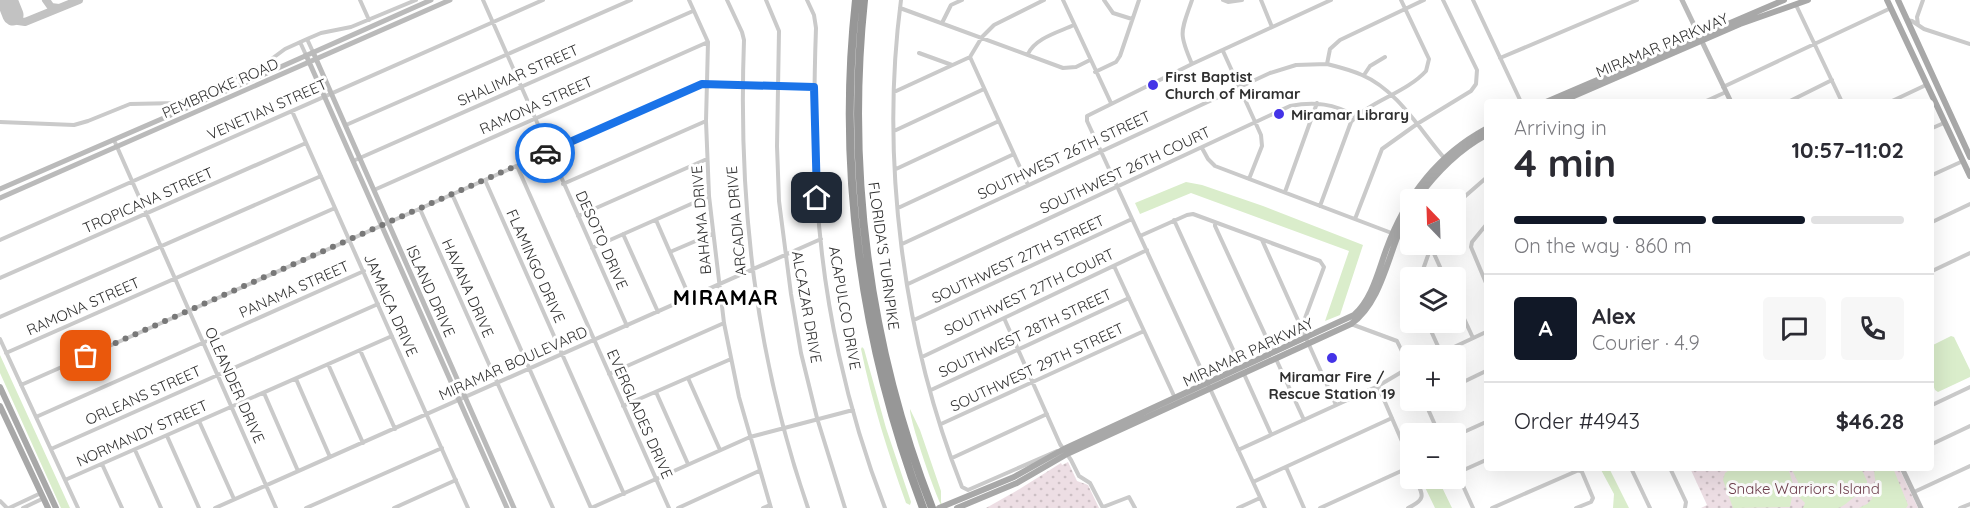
<!DOCTYPE html>
<meta charset="utf-8">
<style>
body{margin:0;font-family:Quicksand,sans-serif;background:#f7f7f7;color:#2b2b33;height:100vh;display:flex;flex-direction:column;font-size:22px;white-space:nowrap}
*{box-sizing:border-box;margin:0}
p{font-size:20px;color:#7c7c81}
.icon{flex:none;width:33px;height:33px;fill:none;stroke:currentColor;stroke-width:2;stroke-linecap:round;stroke-linejoin:round}
.map{position:relative;flex:1;overflow:hidden}
.drawer{position:absolute;left:1484px;top:99px;width:450px;height:372px;display:flex;flex-direction:column;background:#fff;border-radius:6px;box-shadow:0 6px 24px #0002}
.drawer>*{flex:none}
.needle{width:39px;rotate:337deg}
.buttons{position:absolute;left:1400px;top:189px;display:grid;gap:12px}
.buttons a{display:grid;place-items:center;width:66px;height:66px;border-radius:6px;background:#fff;box-shadow:0 6px 24px #0002;font-size:30px}
.pin{position:absolute;display:grid;place-items:center;width:51px;height:51px;color:#fff;margin:-26px;border-radius:12px;box-shadow:0 3px 9px #0006}
.courier{position:absolute;display:grid;place-items:center;width:60px;height:60px;margin:-30px;border:4px solid #1a73e8;border-radius:50%;background:#fff;color:#222;box-shadow:0 2px 8px #0007}
.head em{font-style:normal;font-weight:700}
.head div{display:flex;flex-direction:column-reverse}
.head{display:flex;align-items:center;justify-content:space-between;height:102px;padding:0 30px}
h1{font-size:39px;font-weight:700;line-height:45px}
.bar{display:grid;grid-template-columns:repeat(4,1fr);gap:9px 6px;align-content:center;height:72px;padding:0 30px}
.bar i{height:8px;border-radius:4px;background:#e1e1e2}
.bar .selected{background:#111827}
.bar p{grid-column:span 4}
.line{display:flex;align-items:center;gap:15px;padding:0 30px;border-top:2px solid #e1e1e2}
.line div{flex:1}
.round{display:grid;place-items:center;flex:none;width:63px;height:63px;border-radius:6px;background:#f7f7f7}
.map>svg:first-child{display:block}
.grass{fill:url(#grass-dots)}
.water{fill:#daedcb}
.lines{fill:none;stroke-linecap:round;stroke-linejoin:round}
.taxiway{stroke:#c2c2c2;stroke-width:8}
.runway{stroke:#c2c2c2;stroke-width:21}
.street{stroke:#cacaca;stroke-width:4}
.secondary{stroke:#bababa;stroke-width:5}
.primary{stroke:#a8a8a8;stroke-width:6}
.highway{stroke:#979797;stroke-width:8}
.done{stroke:#787878;stroke-width:6;stroke-dasharray:0 10.8}
.route{stroke:#1a73e8;stroke-width:8}
.poi-dot{fill:#4433e7;stroke:#fff;stroke-width:2}
.labels{text-anchor:middle;dominant-baseline:central;stroke-width:6;stroke-linejoin:round;paint-order:stroke}
.street-label{font-size:15px;fill:#303030;stroke:#fff}
.poi-label{font-size:15px;font-weight:bold;fill:#303030;stroke:#fff;text-anchor:start}
.park-label{font-size:15px;fill:#6d3d4b;stroke:#fff}
.district-label{font-size:21px;font-weight:bold;letter-spacing:1.5px;fill:#000;stroke:#fff}
</style>
<div class="map">
<svg width="1970" height="508" viewBox="0 0 1970 508">
<defs>
<pattern id="grass-dots" width="8" height="8" patternUnits="userSpaceOnUse" patternTransform="scale(1.5)"><rect width="8" height="8" fill="#eddee4"/><path d="M2 2h.1M6 6h.1" fill="none" stroke="#ccbfc4" stroke-width="1.8" stroke-linecap="round"/></pattern>
</defs>
<rect width="100%" height="100%" fill="#fff"/>
<path class="grass" d="M1068,462l9,19 11,4 11,23h-113l32,-18 43,-27 1,2z
M1690,468h209l19,40h-217l6,-3z"/>
<path class="water" d="M1186,182l16,3 61,21 100,39 -23,70 -15,6 24,-70 -158,-58 -51,21 -5,-11z
M1951,336l3,1 16,33v7l-32,15 -3,-2 -4,-10v-34z
M862,347l2,2 22,79 25,74 -1,3 -4,-2c-18,-50 -34,-101 -45,-154z
M0,355l70,153h-9l-61,-135z
M910,409l10,21 21,61v11l2,6c-6,-7 -34,-89 -33,-99z
M1600,468h9l20,40h-16l1,-14z
M1732,468h56l6,19 -4,20 -57,1 -10,-28 2,-7z
M1791,468h70l6,13v8l6,3c7,-7 -1,-15 2,-24h18l15,37 -2,3h-47l8,-4 5,-5v-4c-17,-6 -23,10 -34,13 -10,0 -24,0 -35,0l2,-5 -7,-7v-14z
M1421,479h17l14,29h-17z"/>
<g class="lines">
<path class="taxiway" d="M46,0l5,7 8,1
M13,15l5,6 7,1 54,-22"/>
<path class="runway" d="M7,0l6,15"/>
<path class="street" d="M360,0l9,20
M483,0l144,326
M689,0l19,42 -2,79 3,75 15,127 15,74 32,111
M727,0l15,32 2,8c-6,162 11,314 64,468
M766,0l13,31 -2,115 2,55 12,93 10,59 16,65 28,90
M807,0l7,15 2,13c-2,56 -3,112 1,169 6,105 30,213 68,311
M901,0c-21,159 2,338 61,487l6,3 89,-39
M1063,0l48,103
M1104,0l9,13 19,6
M1192,0c-11,32 -14,32 0,64
M1223,0l5,2 14,-2
M1261,0l11,27
M1473,0l48,102
M1796,5l46,97
M900,8l163,60 13,-1 14,-7
M1907,20l5,1 12,8 46,15
M942,23l9,-18 11,-5
M1918,25l-1,-8 6,-17
M307,39l6,13
M300,42l6,13
M1223,51l38,84 1,11 -13,33
M919,53l33,12
M1028,54c7,-16 31,-22 46,-29
M970,57l58,128
M1500,58l137,-58
M1327,64c12,3 24,6 35,11 37,16 58,56 84,85
M1095,72l21,-10 4,-6 19,-56
M1364,75l6,-9 15,-9
M1723,87l168,-79
M894,92l76,-35 12,-20 12,-12 50,-25
M1704,102l22,-10
M1788,102l44,-22
M1890,102l36,-17
M292,111l176,397
M0,122l74,3 14,-4 42,-17 48,-1 84,-37 23,-17 22,-10 14,-6 30,-6 65,-27
M346,125l285,-125
M1930,129l14,-6
M894,131l90,-42
M114,140l162,368
M1202,148l6,11 7,7 195,74
M353,161l340,-150
M517,166l152,342
M896,169l103,-48
M1930,176l33,-15
M485,180l139,314
M563,184l143,-63
M374,190l334,-148
M1285,192l32,-89
M452,194l139,314
M1320,206l31,-84c19,-21 55,-29 75,-51l3,-12 -28,-59
M898,208l116,-54
M1455,208l8,-10 23,-20
M420,209l133,299
M578,216l129,-57
M1355,219l27,-70 35,-25 54,-33 5,-7 1,-14 -34,-70
M656,220l34,78
M1174,220l67,147
M1215,222v4l58,126
M1930,223l40,-19
M1486,225l-14,17 -1,5 15,36
M623,234l35,78
M1140,236l47,-21 6,-1 127,47 4,6 -23,62
M0,240l543,-240
M1262,240l74,165
M902,244l368,-171 26,-8 31,-1 3,-15 10,-9 84,-40
M1423,244l8,3 14,31
M592,248l117,-52
M670,252l42,-18
M1114,266l61,132
M1930,272l40,-19
M0,278l306,-135
M1420,278l12,-34
M908,284l382,-178c25,-5 44,-2 66,10
M1455,299l18,39
M0,317l321,-141
M1004,318l56,126 11,16 8,16 11,7 13,25
M914,320l218,-101
M1427,322l14,31
M1351,324l46,17 13,27
M0,339l78,169
M360,350l35,79
M6,353l329,-145
M1435,356l51,-24
M922,357l225,-107
M1276,359l28,61
M328,364l35,79
M609,374l115,-51
M1244,374l27,60
M688,378l32,72
M296,379l34,78
M21,385l681,-301 112,3
M1378,386l26,60 6,21
M1455,386l31,-15
M931,390l198,-92
M656,392l32,72
M264,393l34,78
M1424,400l15,34
M623,406l108,-47
M1930,406l40,-19
M36,417l328,-146
M199,421l35,78
M941,424l203,-93
M167,436l32,72
M1455,436l31,-14
M1930,445l40,-19
M51,449l327,-145
M135,450l26,58
M1238,450l140,-64 32,-19
M952,458l95,-44
M102,464l20,44
M1286,467l18,41
M1455,468l18,40
M1631,468l19,40
M1670,468l16,34 -1,6
M1457,473l29,-13
M65,480l327,-144
M1253,482l139,-64
M1914,492l56,-26
M0,501l7,7
M1103,507l26,-10 6,11
M9,508l32,-15
M23,508l21,-10
M215,508l606,-269
M306,508l136,-60
M394,508l62,-28
M591,508l159,-71 103,-27
M678,508l81,-37
M763,508l7,-3
M1238,508l22,-10
M1265,508l-178,-387v-5l105,-52 139,-64
M1320,508l90,-41
M1408,508c19,-9 15,-13 7,-30
M1492,508l87,-38 3,2 11,26 -2,4 -15,6
M1960,508l10,-4"/>
<path class="secondary" d="M1682,0l49,102
M313,52l201,456
M306,55l201,453
M0,189l233,-101 198,-88
M0,198l450,-198
M1902,468l19,40"/>
<path class="primary" d="M1887,0l83,176
M1898,0l72,157
M1546,102l238,-102
M1560,102l180,-78 68,-24
M1416,200c19,-26 42,-50 70,-65
M0,387l56,121
M0,406l48,102
M939,508l75,-31 50,-28 290,-134c18,-16 24,-43 32,-65 19,-52 52,-95 100,-121
M957,508l60,-25 50,-29 284,-130c34,-24 38,-80 59,-115"/>
<path class="highway" d="M856,0c-19,172 6,347 67,508
M864,0c-18,172 5,347 68,508"/>
</g>
<g class="lines">
<path class="done" d="M86,356l459,-203"/>
<path class="route" d="M545,153l157,-69 112,3 3,111"/>
</g>
<g class="poi-dot">
<circle cx="1153" cy="85" r="6"/>
<circle cx="1279" cy="114" r="6"/>
<circle cx="1332" cy="358" r="6"/>
</g>
<g class="labels">
<g class="street-label">
<text transform="translate(1662 45) rotate(-23)">MIRAMAR PARKWAY</text>
<text transform="translate(518 75) rotate(-24)">SHALIMAR STREET</text>
<text transform="translate(220 88) rotate(-24)">PEMBROKE ROAD</text>
<text transform="translate(536 105) rotate(-24)">RAMONA STREET</text>
<text transform="translate(267 109) rotate(-24)">VENETIAN STREET</text>
<text transform="translate(1064 155) rotate(-25)">SOUTHWEST 26TH STREET</text>
<text transform="translate(1125 170) rotate(-25)">SOUTHWEST 26TH COURT</text>
<text transform="translate(148 200) rotate(-24)">TROPICANA STREET</text>
<text transform="translate(701 220) rotate(-95)">BAHAMA DRIVE</text>
<text transform="translate(736 221) rotate(-95)">ARCADIA DRIVE</text>
<text transform="translate(602 240) rotate(66)">DESOTO DRIVE</text>
<text transform="translate(884 256) rotate(82)">FLORIDA'S TURNPIKE</text>
<text transform="translate(1018 259) rotate(-25)">SOUTHWEST 27TH STREET</text>
<text transform="translate(536 266) rotate(66)">FLAMINGO DRIVE</text>
<text transform="translate(468 288) rotate(66)">HAVANA DRIVE</text>
<text transform="translate(294 289) rotate(-24)">PANAMA STREET</text>
<text transform="translate(431 291) rotate(66)">ISLAND DRIVE</text>
<text transform="translate(1029 292) rotate(-25)">SOUTHWEST 27TH COURT</text>
<text transform="translate(391 305) rotate(66)">JAMAICA DRIVE</text>
<text transform="translate(83 306) rotate(-24)">RAMONA STREET</text>
<text transform="translate(807 307) rotate(80)">ALCAZAR DRIVE</text>
<text transform="translate(845 308) rotate(80)">ACAPULCO DRIVE</text>
<text transform="translate(1025 333) rotate(-25)">SOUTHWEST 28TH STREET</text>
<text transform="translate(1248 352) rotate(-25)">MIRAMAR PARKWAY</text>
<text transform="translate(513 363) rotate(-24)">MIRAMAR BOULEVARD</text>
<text transform="translate(1037 367) rotate(-25)">SOUTHWEST 29TH STREET</text>
<text transform="translate(235 385) rotate(66)">OLEANDER DRIVE</text>
<text transform="translate(143 395) rotate(-24)">ORLEANS STREET</text>
<text transform="translate(640 414) rotate(66)">EVERGLADES DRIVE</text>
<text transform="translate(142 433) rotate(-24)">NORMANDY STREET</text>
</g>
<g class="poi-label">
<text x="1165" y="76">First Baptist<tspan x="1165" dy="17">Church of Miramar</tspan></text>
<text x="1291" y="114">Miramar Library</text>
<text x="1332" y="376" text-anchor="middle">Miramar Fire /<tspan x="1332" dy="17">Rescue Station 19</tspan></text>
</g>
<g class="park-label">
<text x="1804" y="488">Snake Warriors Island</text>
</g>
<g class="district-label">
<text x="726" y="297">MIRAMAR</text>
</g>
</g>
</svg>
<div class="buttons">
<a><svg class="needle" viewBox="-14 -14 28 28"><path d="M0-13l5 13h-10z" fill="#e53935"/><path d="M0 13l5-13h-10z" fill="#7c7c81"/></svg></a>
<a><svg class="icon" aria-label="layers" viewBox="0 0 24 24"><path d="M12 4l9 5-9 5-9-5zM3 14l9 5 9-5"/></svg></a>
<a>+</a>
<a>−</a>
</div>
<div class="pin" style="left:86px;top:356px;background:#ea580c"><svg class="icon" aria-label="bag" viewBox="0 0 24 24"><path d="M5 8h14l-1 12H6zM9 8a3 3 0 0 1 6 0"/></svg></div>
<div class="pin" style="left:817px;top:198px;background:#1f2937"><svg class="icon" aria-label="home" viewBox="0 0 24 24"><path d="M3 11l9-7 9 7M6 9v11h12V9"/></svg></div>
<div class="courier" style="left:545px;top:153px"><svg class="icon" aria-label="car" viewBox="0 0 24 24"><path d="M5 17H2v-5l4-1 3-4h7l3 4 3 1v5h-3M9 17h6M6 11h13"/><circle cx="7" cy="17" r="2"/><circle cx="17" cy="17" r="2"/></svg></div>
<section class="drawer">
<div class="head"><div><h1>4 min</h1><p>Arriving in</p></div><em>10:57–11:02</em></div>
<div class="bar"><i class="selected"></i><i class="selected"></i><i class="selected"></i><i></i><p>On the way · 860 m</p></div>
<div class="line" style="height:108px"><b class="round" style="background:#111827;color:#fff">A</b><div><b>Alex</b><p>Courier · 4.9</p></div><a class="round"><svg class="icon" aria-label="chat" viewBox="0 0 24 24"><path d="M4 5h16v11H9l-5 4z"/></svg></a><a class="round"><svg class="icon" aria-label="phone" viewBox="0 0 24 24"><path d="M5 4h4l2 5-3 2q2 4 5 5l2-3 5 2v4C11 20 4 13 5 4z"/></svg></a></div>
<div class="line" style="height:78px"><div>Order #4943</div><b>$46.28</b></div>
</section>
</div>
